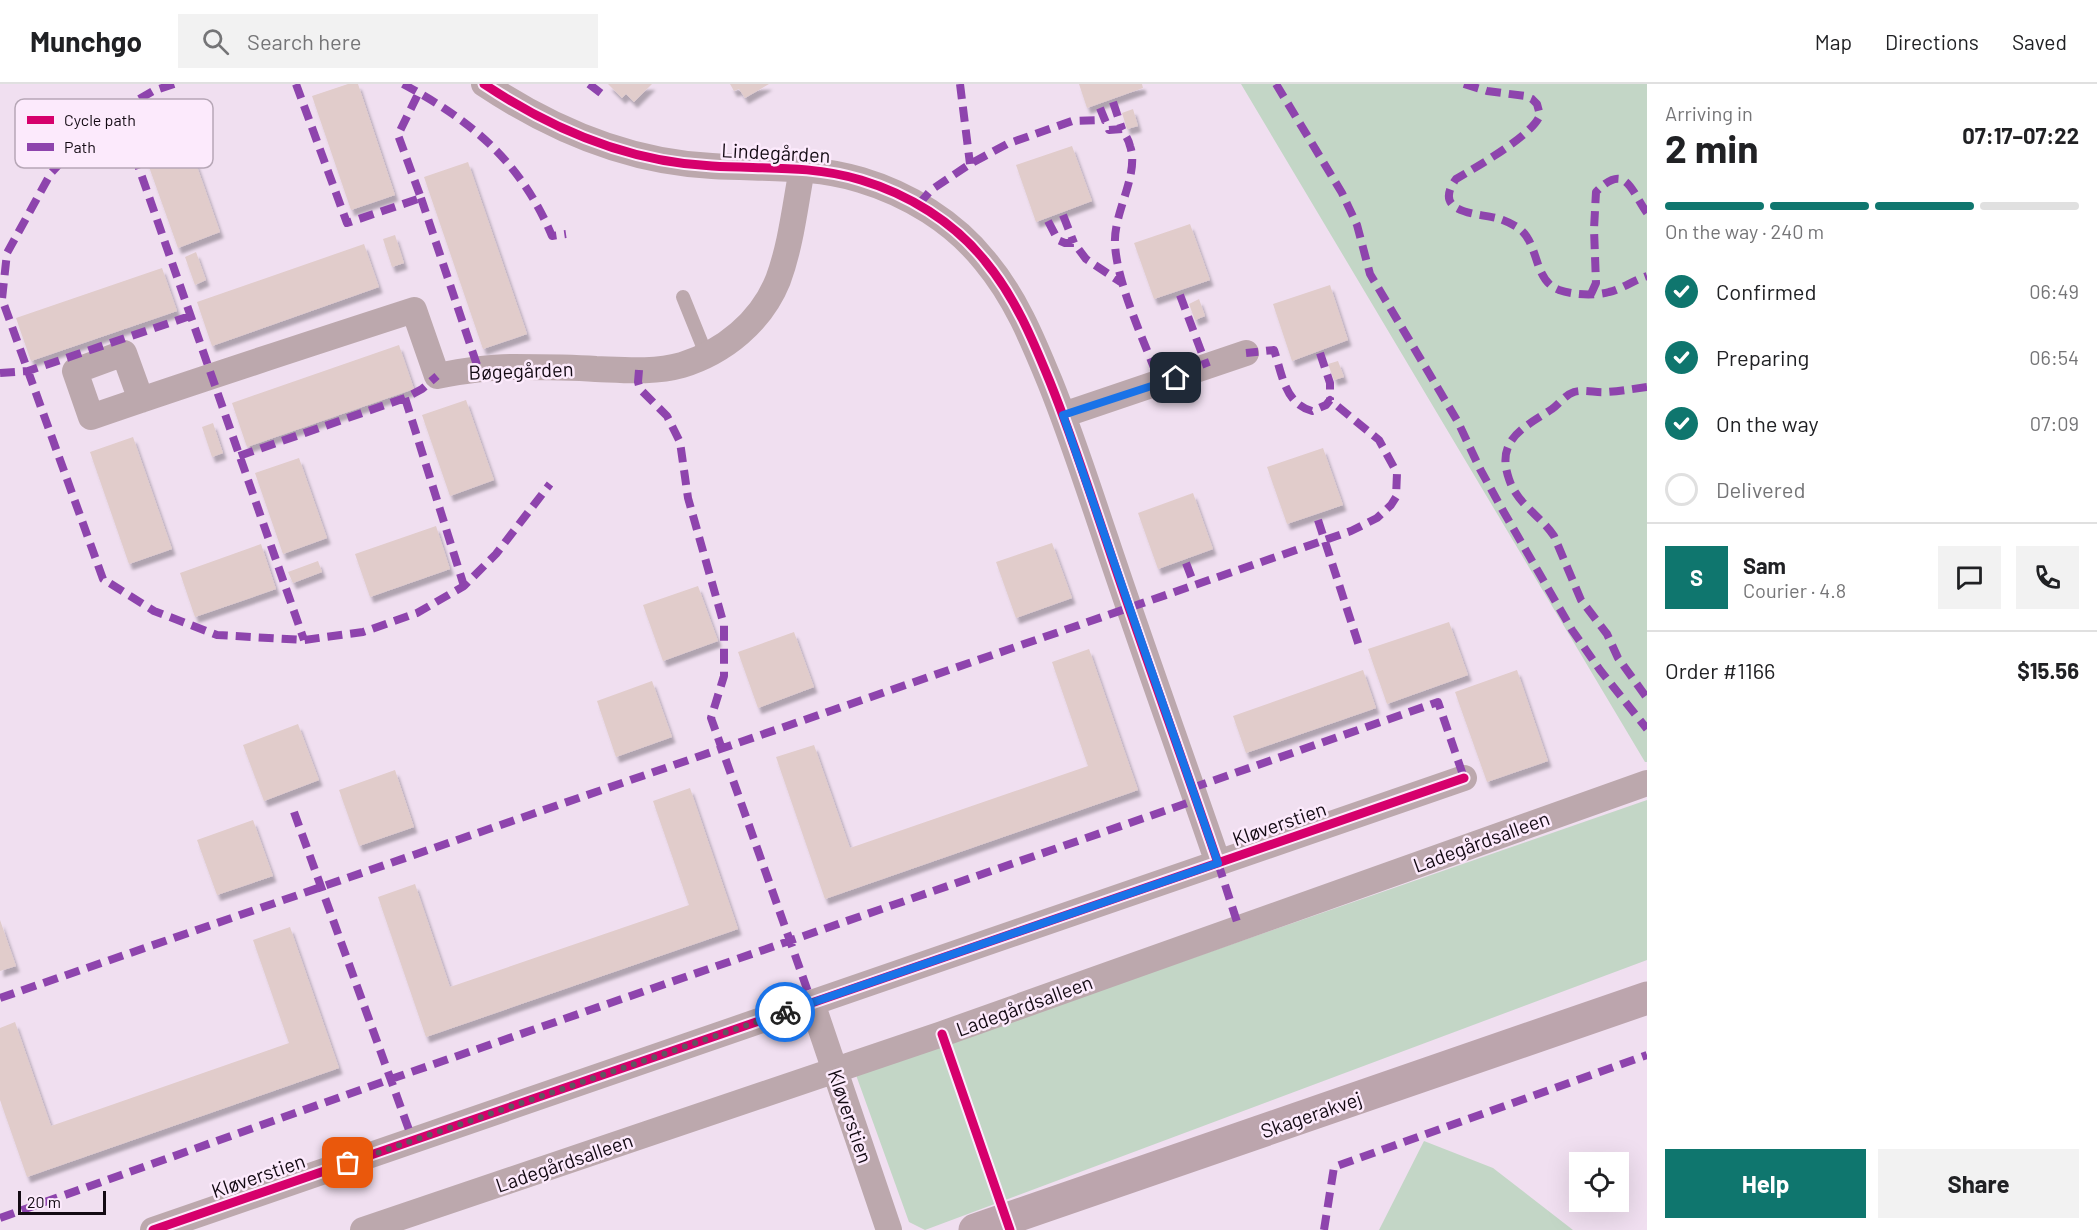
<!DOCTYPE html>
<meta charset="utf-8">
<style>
body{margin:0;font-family:Barlow,sans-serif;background:#f2f2f2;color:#202124;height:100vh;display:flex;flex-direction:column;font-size:22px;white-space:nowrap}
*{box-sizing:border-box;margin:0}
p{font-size:20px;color:#757577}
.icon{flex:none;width:33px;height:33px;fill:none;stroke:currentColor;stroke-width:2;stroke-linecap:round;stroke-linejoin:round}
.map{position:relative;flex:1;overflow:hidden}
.sheet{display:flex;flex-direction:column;background:#fff;width:450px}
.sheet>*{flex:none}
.tools{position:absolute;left:1569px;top:1068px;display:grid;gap:12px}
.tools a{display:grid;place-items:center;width:60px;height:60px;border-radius:0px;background:#fff;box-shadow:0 6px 24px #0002;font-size:30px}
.scale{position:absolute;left:18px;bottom:15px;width:88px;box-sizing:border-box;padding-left:6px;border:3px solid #130a13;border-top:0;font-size:16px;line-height:21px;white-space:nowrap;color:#130a13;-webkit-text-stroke:4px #fceafc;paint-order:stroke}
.pin{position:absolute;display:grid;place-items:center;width:51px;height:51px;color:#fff;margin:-26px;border-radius:12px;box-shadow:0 3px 9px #0006}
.courier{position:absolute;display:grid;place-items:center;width:60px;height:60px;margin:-30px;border:4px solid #1a73e8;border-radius:50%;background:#fff;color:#222;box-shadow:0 2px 8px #0007}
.summary em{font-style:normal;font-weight:700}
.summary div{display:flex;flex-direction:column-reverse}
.summary{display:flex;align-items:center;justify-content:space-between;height:102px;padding:0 18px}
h1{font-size:39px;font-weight:700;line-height:45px}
.bar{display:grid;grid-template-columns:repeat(4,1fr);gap:9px 6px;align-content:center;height:72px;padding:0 18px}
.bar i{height:8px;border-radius:4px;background:#e0e0e0}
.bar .selected{background:#0f766e}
.bar p{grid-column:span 4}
.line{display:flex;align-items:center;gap:15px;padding:0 18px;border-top:2px solid #e0e0e0}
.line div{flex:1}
.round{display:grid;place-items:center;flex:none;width:63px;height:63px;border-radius:0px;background:#f2f2f2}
ol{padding:0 18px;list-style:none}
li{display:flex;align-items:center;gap:18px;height:66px}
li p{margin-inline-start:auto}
li .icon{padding:6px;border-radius:50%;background:#0f766e;color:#fff;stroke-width:4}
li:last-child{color:#757577}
li i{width:33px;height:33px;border:3px solid #e0e0e0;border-radius:50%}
.cta{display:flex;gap:12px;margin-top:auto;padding:12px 18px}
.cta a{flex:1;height:69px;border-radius:0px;background:#0f766e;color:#fff;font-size:24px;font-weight:700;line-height:69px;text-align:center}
.cta a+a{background:#f2f2f2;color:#202124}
header{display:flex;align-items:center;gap:36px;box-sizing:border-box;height:84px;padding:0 30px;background:#fff;border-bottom:2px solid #e0e0e0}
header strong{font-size:28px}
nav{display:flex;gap:33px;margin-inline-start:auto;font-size:21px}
.search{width:420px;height:54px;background:#f2f2f2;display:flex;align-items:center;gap:15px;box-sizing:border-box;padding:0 21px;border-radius:0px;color:#757577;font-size:22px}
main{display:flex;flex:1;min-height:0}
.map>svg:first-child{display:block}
.green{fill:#c3d6c6}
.building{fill:#e1cccb;filter:url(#shadow)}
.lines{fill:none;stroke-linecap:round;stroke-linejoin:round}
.lane{stroke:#bca8ad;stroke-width:14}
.street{stroke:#bca8ad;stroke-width:26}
.secondary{stroke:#bca5ad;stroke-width:33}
.quiet{stroke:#8e44ad;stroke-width:8;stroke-dasharray:15 8;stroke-linecap:butt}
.cycleway-casing{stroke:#fceafc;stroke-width:13}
.cycleway{stroke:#d6006c;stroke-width:9}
.done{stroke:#605560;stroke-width:6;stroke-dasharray:0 10.8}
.route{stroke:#1a73e8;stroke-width:8}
.labels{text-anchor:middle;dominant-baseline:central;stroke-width:5;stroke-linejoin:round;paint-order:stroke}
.street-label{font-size:20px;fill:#130a13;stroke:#fceafc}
.key{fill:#fceafc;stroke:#b6a7b6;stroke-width:1.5}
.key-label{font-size:16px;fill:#130a13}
</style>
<header>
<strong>Munchgo</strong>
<div class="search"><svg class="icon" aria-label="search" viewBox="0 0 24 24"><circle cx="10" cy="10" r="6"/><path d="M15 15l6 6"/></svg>Search here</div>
<nav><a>Map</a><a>Directions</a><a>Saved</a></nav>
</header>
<main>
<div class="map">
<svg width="1647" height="1146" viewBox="0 0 1647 1146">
<defs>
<filter id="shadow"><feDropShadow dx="3.5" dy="6" stdDeviation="1.5" flood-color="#0004"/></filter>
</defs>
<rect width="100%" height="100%" fill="#f0dff0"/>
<path class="green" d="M1241,0h406v678h-2z
M1647,716v160l-722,270 -16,-8 -53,-147z
M1424,1057l69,27 80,62h-194z"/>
<path class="building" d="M348,0h10l37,111 -44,15 -39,-114z
M608,0h44l-18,18 -8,-8 -4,4z
M730,0h39l-24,14 -6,-9 -5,2z
M1079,0h63l1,4 -56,20z
M1133,25l5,17 -11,3 -5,-16z
M180,34l40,114 -42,16 -41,-115z
M1072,62l20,55 -56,21 -20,-57z
M468,78l59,172 -44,15 -59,-172z
M1190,140l20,56 -56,19 -20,-56z
M395,151l9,28 -12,4 -9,-28z
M364,160l15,43 -167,59 -15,-44z
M196,168l10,28 -11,5 -10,-28z
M162,184l15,43 -146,50 -15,-43z
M1330,201l18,55 -56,21 -19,-57z
M1199,215l6,17 -10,4 -6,-16z
M399,261l15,44 -167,58 -15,-44z
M1338,277l6,16 -10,3 -6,-16z
M466,316l28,80 -44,16 -28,-81z
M213,339l10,30 -11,4 -10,-30z
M133,353l39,112 -43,15 -39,-112z
M1323,364l20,57 -56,19 -20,-57z
M299,374l28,80 -44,16 -28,-81z
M1193,409l20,56 -55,20 -20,-56z
M436,442l14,43 -80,28 -15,-43z
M1052,459l20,55 -56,20 -20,-56z
M261,460l15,45 -81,28 -15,-44z
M318,477l4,11 -29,11 -5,-11z
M698,502l20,55 -55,20 -20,-56z
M1449,538l19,53 -81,29 -19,-55z
M794,548l20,55 -56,21 -20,-56z
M1089,565l49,141 -313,109 -49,-142 38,-12 36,103 238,-82 -36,-104z
M1363,586l13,38 -130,45 -13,-37z
M1517,586l31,91 -61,21 -32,-90z
M652,597l20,56 -56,20 -19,-56z
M298,640l21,56 -55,21 -21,-56z
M395,686l19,57 -55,19 -20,-56z
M690,704l48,141 -312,108 -48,-140 37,-13 35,103 239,-82 -36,-104z
M253,736l20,56 -56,19 -20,-55z
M0,836l16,46 -16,5z
M290,843l49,141 -312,109 -27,-77v-72l15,-6 36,104 238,-83 -36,-103z"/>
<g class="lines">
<path class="lane" d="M683,213l23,57"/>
<path class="street" d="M484,0c69,46 145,78 228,82 51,3 100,-1 149,14 47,14 93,42 124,81 30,36 47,77 65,121 21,52 38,105 56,158 36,108 75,215 112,323
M141,316l-17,-47 -49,18 16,46c107,-37 215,-72 323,-107l23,66c26,-5 50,-9 77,-9 27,0 54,0 82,2 27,1 58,4 86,-4 42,-13 79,-43 96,-85 13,-35 17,-74 24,-111
M1063,331l183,-62
M812,919l77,227
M153,1146l1311,-452
M363,1146l579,-196 705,-251"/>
<path class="secondary" d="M975,1146l672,-232"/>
<path class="quiet" d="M174,0l-21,7 -55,32 -47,50 -44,80 -5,46 101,280 51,32 63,24 87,5 59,-8 54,-19 47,-27 32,-32 54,-70
M296,0l51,139 74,-25 -23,-63 21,-43
M403,0c69,37 118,78 149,152l14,-2
M589,0l18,14
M960,0l10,80
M1276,0l66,109 15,32 13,49 88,148 22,47 22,40 70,121 28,40 47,59
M1464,0l23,7 38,5 7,3 5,5 3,11c-8,21 -64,52 -84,64 -26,36 26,34 44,40 6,2 12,5 17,8 23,14 15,53 42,63 14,5 36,6 50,2 13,-3 25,-12 38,-16
M1113,18l9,27
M1100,24l9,22 13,-1c3,6 7,11 8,17 10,28 -17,67 -15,98 2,41 30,99 45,139
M119,27l185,529
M421,114l57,170
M919,120l12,-14 39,-26 37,-20 65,-23 32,-1
M1063,131l11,28
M1048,137l10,19 7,3h9l12,16 36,24
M1591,210l5,-11 -2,-54 2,-37c30,-31 35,-1 51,21
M1180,211l27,72
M1320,269l10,30v17
M639,286l-1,12 2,7 27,27 13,26 8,56 36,127v51l-13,42 101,285
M0,289l28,-2 162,-55
M1647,303c-14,2 -27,4 -41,5 -10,1 -22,-3 -32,0 -9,3 -15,12 -22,17 -27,18 -57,30 -43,70 8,25 31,36 45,57l27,64 26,34 11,24 29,40
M405,314l59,188
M239,372l166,-58 17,-9 15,-13
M1318,436l42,129
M1186,479l8,21
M1192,704l246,-86 26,76
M294,728l119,329
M1218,779l21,65
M0,914l1351,-467 26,-13 14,-13 5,-8 1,-24 -18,-33 -49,-40 -4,5 -14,6c-27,-7 -30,-37 -38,-61l-28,3
M0,1134l391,-139 805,-279
M1324,1146l10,-63 313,-112"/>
<g class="cycleway-casing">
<path id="cycleway" d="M484,0c69,46 145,78 228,82 51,3 100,-1 149,14 47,14 93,42 124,81 30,36 47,77 65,121 21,52 38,105 56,158 36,108 75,215 112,323
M942,950l68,196
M153,1146l1311,-452"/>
</g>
<use href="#cycleway" class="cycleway"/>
</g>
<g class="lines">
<path class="done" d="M348,1079l437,-151"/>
<path class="route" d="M785,928l433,-149 -155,-448 113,-37"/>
</g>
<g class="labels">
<g class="street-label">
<text transform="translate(776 68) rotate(3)">Lindegården</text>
<text transform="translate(521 286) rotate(-2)">Bøgegården</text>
<text transform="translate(1279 739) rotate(-19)">Kløverstien</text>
<text transform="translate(1481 757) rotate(-20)">Ladegårdsalleen</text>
<text transform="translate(1024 921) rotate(-20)">Ladegårdsalleen</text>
<text transform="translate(1311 1030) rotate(-19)">Skagerakvej</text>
<text transform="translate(851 1032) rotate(71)">Kløverstien</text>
<text transform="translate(564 1078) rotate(-19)">Ladegårdsalleen</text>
<text transform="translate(258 1091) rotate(-19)">Kløverstien</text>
</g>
</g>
<rect x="15" y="15" width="198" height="69" rx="9" class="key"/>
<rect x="27" y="32" width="27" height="8" fill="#d6006c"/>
<rect x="27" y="59" width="27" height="8" fill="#8e44ad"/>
<g class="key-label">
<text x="64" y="42">Cycle path</text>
<text x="64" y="69">Path</text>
</g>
</svg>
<div class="tools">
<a><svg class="icon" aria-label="locate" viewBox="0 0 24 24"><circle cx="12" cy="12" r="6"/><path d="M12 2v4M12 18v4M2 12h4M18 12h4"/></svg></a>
</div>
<div class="scale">20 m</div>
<div class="pin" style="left:348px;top:1079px;background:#ea580c"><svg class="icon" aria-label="bag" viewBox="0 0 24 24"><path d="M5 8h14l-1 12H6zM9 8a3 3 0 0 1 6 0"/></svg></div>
<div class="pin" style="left:1176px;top:294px;background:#1f2937"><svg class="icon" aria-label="home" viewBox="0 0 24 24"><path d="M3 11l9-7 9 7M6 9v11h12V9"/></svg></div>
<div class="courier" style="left:785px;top:928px"><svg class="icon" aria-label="bike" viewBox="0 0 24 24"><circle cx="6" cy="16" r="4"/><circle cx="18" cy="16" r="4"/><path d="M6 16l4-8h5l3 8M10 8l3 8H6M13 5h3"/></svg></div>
</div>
<section class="sheet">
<div class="summary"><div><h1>2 min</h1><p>Arriving in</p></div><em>07:17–07:22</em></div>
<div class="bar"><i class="selected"></i><i class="selected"></i><i class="selected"></i><i></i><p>On the way · 240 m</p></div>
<ol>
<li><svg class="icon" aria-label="check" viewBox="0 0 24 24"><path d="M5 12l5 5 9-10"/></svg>Confirmed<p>06:49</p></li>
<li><svg class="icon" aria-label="check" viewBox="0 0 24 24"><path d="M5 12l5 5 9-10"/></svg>Preparing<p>06:54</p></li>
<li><svg class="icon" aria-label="check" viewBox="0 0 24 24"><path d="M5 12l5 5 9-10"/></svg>On the way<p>07:09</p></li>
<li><i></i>Delivered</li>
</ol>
<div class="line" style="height:108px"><b class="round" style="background:#0f766e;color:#fff">S</b><div><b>Sam</b><p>Courier · 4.8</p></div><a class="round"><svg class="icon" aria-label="chat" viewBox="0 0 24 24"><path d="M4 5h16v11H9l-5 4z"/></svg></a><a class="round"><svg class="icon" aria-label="phone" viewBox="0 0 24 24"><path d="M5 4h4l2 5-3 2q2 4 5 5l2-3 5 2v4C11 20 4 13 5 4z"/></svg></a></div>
<div class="line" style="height:78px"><div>Order #1166</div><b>$15.56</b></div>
<div class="cta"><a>Help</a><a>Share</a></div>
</section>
</main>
